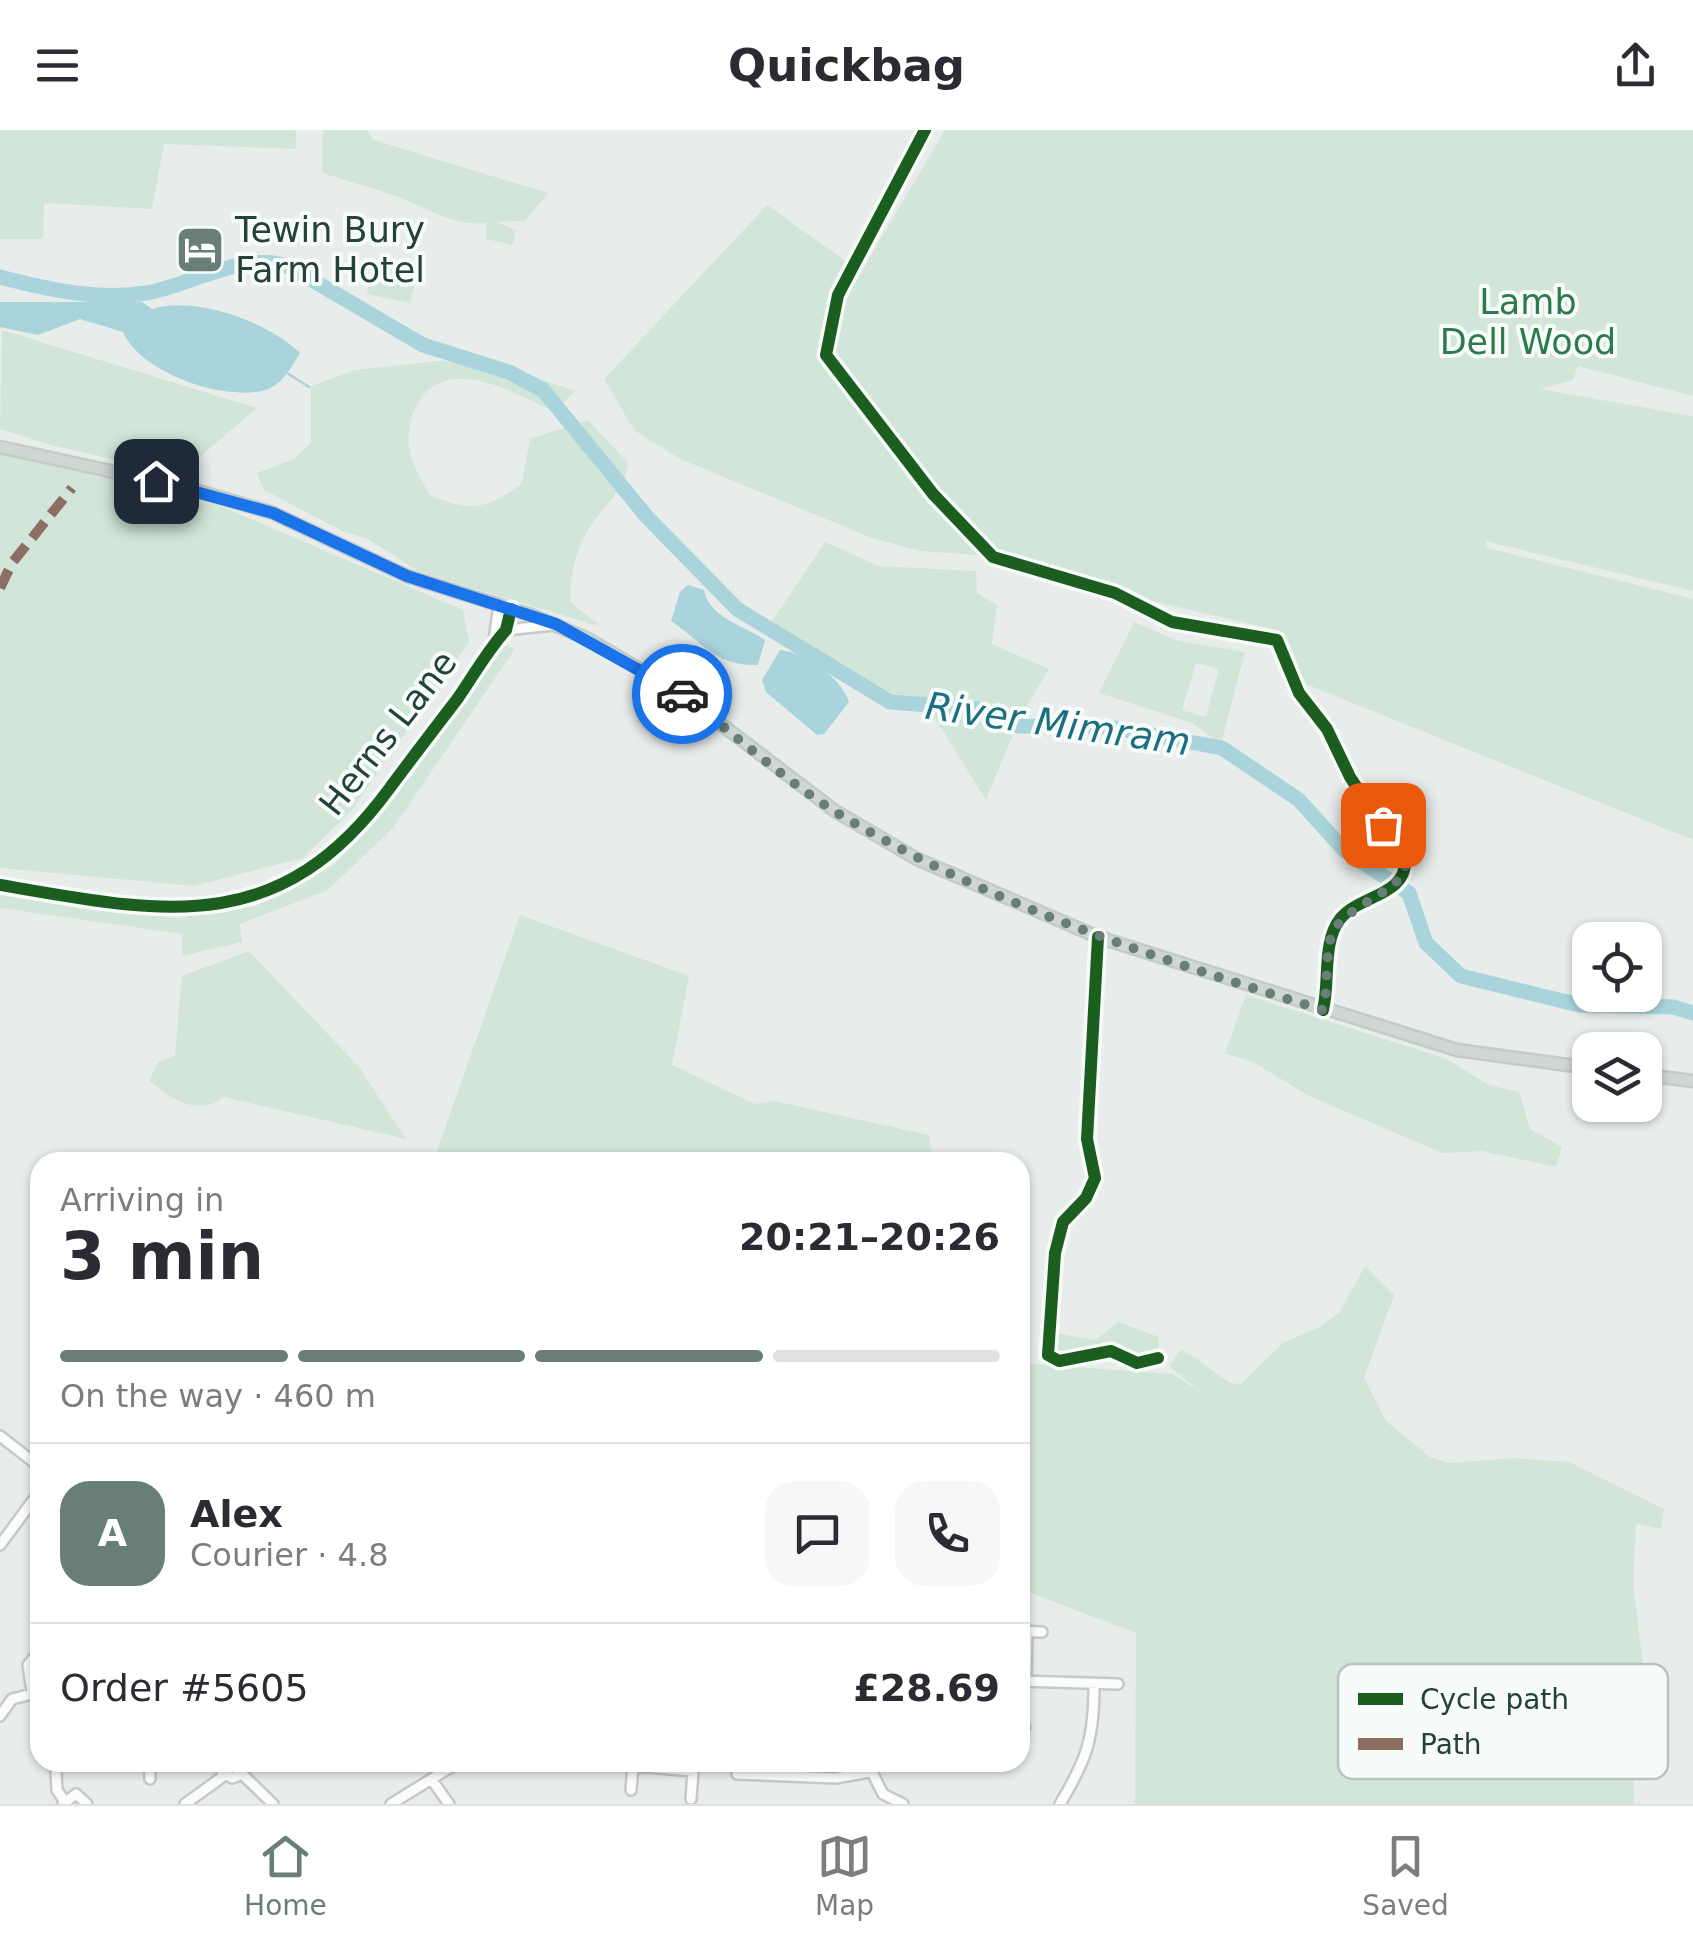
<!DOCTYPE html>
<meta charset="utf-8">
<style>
body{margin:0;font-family:"DejaVu Sans",sans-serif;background:#f7f7f7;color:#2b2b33;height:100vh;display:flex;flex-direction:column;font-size:38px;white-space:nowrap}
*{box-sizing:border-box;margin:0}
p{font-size:32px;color:#7c7c81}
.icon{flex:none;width:55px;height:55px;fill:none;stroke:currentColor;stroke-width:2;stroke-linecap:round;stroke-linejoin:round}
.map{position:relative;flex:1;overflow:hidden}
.panel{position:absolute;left:30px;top:1022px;width:1000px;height:620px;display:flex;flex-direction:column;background:#fff;border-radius:30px;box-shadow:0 2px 8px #0004}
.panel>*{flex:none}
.fabs{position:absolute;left:1572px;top:792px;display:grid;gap:20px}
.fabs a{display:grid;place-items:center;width:90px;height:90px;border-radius:20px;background:#fff;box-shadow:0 2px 8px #0004;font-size:50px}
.pin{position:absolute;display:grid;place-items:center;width:85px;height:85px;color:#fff;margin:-42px;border-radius:20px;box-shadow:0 5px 15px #0006}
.courier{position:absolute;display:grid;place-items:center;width:100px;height:100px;margin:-50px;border:8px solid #1a73e8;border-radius:50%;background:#fff;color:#222;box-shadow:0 2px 12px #0007}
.summary em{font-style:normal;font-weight:800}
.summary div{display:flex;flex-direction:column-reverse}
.summary{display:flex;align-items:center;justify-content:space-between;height:170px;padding:0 30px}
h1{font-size:65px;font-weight:800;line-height:75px}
.bar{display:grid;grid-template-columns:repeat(4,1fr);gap:15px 10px;align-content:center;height:120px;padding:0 30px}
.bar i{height:12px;border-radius:8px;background:#e1e1e2}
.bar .on{background:#697e78}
.bar p{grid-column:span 4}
.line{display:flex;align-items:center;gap:25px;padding:0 30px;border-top:2px solid #e1e1e2}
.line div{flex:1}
.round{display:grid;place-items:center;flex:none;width:105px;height:105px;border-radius:30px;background:#f7f7f7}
header{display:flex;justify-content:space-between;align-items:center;height:130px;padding:0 30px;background:#fff;font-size:45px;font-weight:800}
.menu{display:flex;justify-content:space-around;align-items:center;height:140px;border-top:2px solid #e1e1e2;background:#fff;font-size:28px;color:#7c7c81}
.menu a{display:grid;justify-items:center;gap:5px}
.menu .on{color:#697e78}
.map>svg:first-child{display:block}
.green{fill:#d1e6d8;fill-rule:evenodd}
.water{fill:#a9d4db}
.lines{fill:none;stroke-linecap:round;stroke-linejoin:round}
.stream{stroke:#a9d4db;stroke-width:2.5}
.river{stroke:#a9d4db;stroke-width:15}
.minor-casing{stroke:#c5cac8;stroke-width:14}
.major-casing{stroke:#c3ccc9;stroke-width:15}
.minor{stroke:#fcfcfc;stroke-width:9}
.major{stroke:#cfd7d5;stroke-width:10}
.quiet{stroke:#8d6e63;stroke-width:10;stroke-dasharray:20 10;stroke-linecap:butt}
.cycleway-casing{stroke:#f7fbf9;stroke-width:19}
.cycleway{stroke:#1b5e20;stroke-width:12}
.done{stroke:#697e78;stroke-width:10;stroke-dasharray:0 18}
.route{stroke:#1a73e8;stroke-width:12}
.labels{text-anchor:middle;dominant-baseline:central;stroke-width:8;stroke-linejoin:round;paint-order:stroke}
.poi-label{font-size:35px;fill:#24423a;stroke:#f7fbf9;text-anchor:start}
.park-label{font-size:35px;fill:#2d7a4b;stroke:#f7fbf9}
.street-label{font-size:35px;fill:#24423a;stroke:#f7fbf9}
.water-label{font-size:38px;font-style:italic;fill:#1c6f80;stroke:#f7fbf9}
.key{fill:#f7fbf9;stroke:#b8c4c0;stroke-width:2.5}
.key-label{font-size:28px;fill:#24423a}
</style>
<header><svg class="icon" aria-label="menu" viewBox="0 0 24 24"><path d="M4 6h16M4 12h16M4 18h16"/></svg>Quickbag<svg class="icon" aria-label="share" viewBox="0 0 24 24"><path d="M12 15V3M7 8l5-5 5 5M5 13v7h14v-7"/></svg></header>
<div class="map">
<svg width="1693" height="1674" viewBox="0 0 1693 1674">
<rect width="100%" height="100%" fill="#e8edeb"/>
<path class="green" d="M0,0h296v19l-132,-5 -12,65 -108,-6 -1,36h-43z
M323,0h44l7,10 174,53 -23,28 -29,1 20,8 -3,15 -27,-6 1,-16c-33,4 -60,-15 -89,-26 -25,-9 -51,-16 -76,-24z
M945,0h748v266l-115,-30 -5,14 -33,9 153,27v175l-208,-50 3,7 205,51v241l-390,-157 -26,-53 -126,-29 -21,-12 -126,-32 -84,-6 -48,-13 -192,-79 -46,-29 -30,-51 163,-174 94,67z
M383,129l37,3 -10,41 -43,-9 2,-14z
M2,200l255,78 -78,67 -128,-30 -51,-16z
M438,231l66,5 71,25 -10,10 -19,7c-26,-13 -52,-27 -81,-29 -38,-3 -59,30 -56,66 1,17 13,36 21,50 39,17 59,15 92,-12l8,-44 58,-19 40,43c-4,26 -16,35 -32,55 -17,21 -28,57 -25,84l30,25 -183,-56 -50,-32 -26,-8 -78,-41 -7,-17 37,-14 17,-16v-57l44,-16z
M0,325l202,43 261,112 6,32 -118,169 -48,47 -110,28 -193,-18z
M825,412l54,24 97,5 1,22 20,12 -5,39 57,25 -29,49 -34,82 -53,-85 -60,-26 -103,-65z
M1134,492l41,18 70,12 -24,92 -29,-21 -93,-30zM1196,533l23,6 -13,48 -24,-7z
M504,515l11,4 -122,179 -65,62 -88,34 2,18 -60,14v-22l-182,-26v-17l177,27 79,-12 79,-42 63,-73z
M520,785l169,61 -17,89 83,39 20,-3 154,34 4,27h-510l14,-11z
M249,821l110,116 47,72 -182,-42c-26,21 -53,1 -75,-16l9,-19 17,-7 7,-79z
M1246,865l201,64 42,26 30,7 11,37 32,18 -6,20 -74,-16 -40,2 -133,-57 -54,-33 -30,-10z
M1365,1136l29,29 -30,83 22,43 44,36 19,6 64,-5 56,4 95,47 -3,20 -25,-5 -3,61 14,112 -14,46 1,61h-499l1,-171 -116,-44v-238l12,13 141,10 29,19 -33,-27 13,-17 48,34 11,1 42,-41 37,-16 19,-14z
M1118,1192l41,15v18l-21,3 -26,-12 -52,10 -6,-8 1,-15 41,7z"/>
<path class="water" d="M0,172h142l10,7c43,-14 117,13 148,44 -9,15 -19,34 -38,38 -42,9 -122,-19 -139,-59l-43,-13 -42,16 -38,-8z
M688,455l16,5c4,27 41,36 61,50l-7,25c-40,2 -55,-22 -87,-44l9,-29z
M780,520c24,2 62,28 69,52l-25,32 -7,1 -51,-43 -4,-12z"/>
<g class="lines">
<path class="stream" d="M287,243l22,14"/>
<path class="river" d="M0,147c46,12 98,24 146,16 46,-8 99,-43 144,-26l133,78 86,27 34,18 104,127 90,92 153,93 91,7 37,17 91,1 113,21 77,52 45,50 65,43 17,50 35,33 118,29 94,2 20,6"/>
<g class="minor-casing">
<path id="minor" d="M925,0l-87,165 -12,60 107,139 60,63 122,36 57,29 105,18 22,53 28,36 23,48 55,83c2,36 -46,35 -65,59 -18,23 -10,63 -17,91
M506,500l47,-5
M494,510l5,-35
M0,755c162,28 278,55 389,-96 23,-31 46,-61 69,-91 16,-23 29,-47 48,-68l5,-21
M1098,807l-11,202 8,39 -9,20 -23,24 -8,31 -7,102 11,6 52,-10 26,12 21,-5
M0,1306l40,31
M0,1415l40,-54
M1020,1501l22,1
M1020,1551l98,3
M1026,1551l1,-50
M32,1561l-4,-26 12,-15
M0,1586l12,-17 28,-7
M1020,1597h5
M149,1632l1,17
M221,1632l1,10 10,6 10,-4 3,-12
M867,1632l16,32 20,10
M56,1642l1,18 8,12
M242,1644l31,30
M737,1644l99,4 33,-6
M432,1650l17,24
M631,1660l2,-24 60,5 -2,28
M63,1674l13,-10 11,10
M185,1674l40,-29
M391,1674l68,-42
M1060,1674c27,-45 34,-66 34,-118"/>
</g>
<g class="major-casing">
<path id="major" d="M0,317l188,41 85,25 134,63 124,39 57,24 92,54 155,118 82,48 181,78 359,113 133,18
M1645,945l48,6"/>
</g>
<use href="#minor" class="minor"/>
<use href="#major" class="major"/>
<path class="quiet" d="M0,458l12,-25 60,-75"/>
<g class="cycleway-casing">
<path id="cycleway" d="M925,0l-87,165 -12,60 107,139 60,63 122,36 57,29 105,18 22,53 28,36 23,48 55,83c2,36 -46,35 -65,59 -18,23 -10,63 -17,91
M0,755c162,28 278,55 389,-96 23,-31 46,-61 69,-91 16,-23 29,-47 48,-68l5,-21
M1098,807l-11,202 8,39 -9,20 -23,24 -8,31 -7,102 11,6 52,-10 26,12 21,-5"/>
</g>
<use href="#cycleway" class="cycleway"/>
</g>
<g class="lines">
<path class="done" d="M682,564c51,39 102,86 157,120 151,91 316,144 484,196 6,-23 1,-59 10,-78 13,-28 82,-45 71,-73 -4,-12 -15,-24 -21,-34"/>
<path class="route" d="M156,351l117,32 134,63 149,48 126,70"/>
</g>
<defs>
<g id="hotel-square" transform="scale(2.5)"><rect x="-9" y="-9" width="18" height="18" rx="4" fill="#697e78" stroke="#f7fbf9"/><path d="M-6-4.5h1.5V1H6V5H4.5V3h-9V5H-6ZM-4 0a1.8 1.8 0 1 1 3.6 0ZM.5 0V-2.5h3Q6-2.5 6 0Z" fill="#fff"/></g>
</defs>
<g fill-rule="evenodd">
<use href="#hotel-square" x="200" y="120"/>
</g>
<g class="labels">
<g class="poi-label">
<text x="235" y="100">Tewin Bury<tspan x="235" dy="40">Farm Hotel</tspan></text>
</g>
<g class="park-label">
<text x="1528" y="172">Lamb<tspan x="1528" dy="40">Dell Wood</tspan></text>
</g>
<g class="street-label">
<text transform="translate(388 603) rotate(-52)">Herns Lane</text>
</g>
<g class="water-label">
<text transform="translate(1058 594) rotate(8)">River Mimram</text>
</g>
</g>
<rect x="1338" y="1534" width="330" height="115" rx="15" class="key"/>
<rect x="1358" y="1563" width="45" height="12" fill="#1b5e20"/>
<rect x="1358" y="1608" width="45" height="12" fill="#8d6e63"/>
<g class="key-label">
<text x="1420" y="1579">Cycle path</text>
<text x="1420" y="1624">Path</text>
</g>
</svg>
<div class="fabs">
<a><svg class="icon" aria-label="locate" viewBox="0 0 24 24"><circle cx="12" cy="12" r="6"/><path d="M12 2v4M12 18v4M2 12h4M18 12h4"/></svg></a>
<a><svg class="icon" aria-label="layers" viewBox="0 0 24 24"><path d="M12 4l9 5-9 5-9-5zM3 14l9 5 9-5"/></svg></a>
</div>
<div class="pin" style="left:1383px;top:695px;background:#ea580c"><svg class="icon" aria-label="bag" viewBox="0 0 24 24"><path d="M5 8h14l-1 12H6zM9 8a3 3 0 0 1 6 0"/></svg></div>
<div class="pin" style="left:156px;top:351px;background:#1f2937"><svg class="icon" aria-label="home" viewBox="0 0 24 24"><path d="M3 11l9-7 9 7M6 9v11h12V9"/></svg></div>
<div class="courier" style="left:682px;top:564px"><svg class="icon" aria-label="car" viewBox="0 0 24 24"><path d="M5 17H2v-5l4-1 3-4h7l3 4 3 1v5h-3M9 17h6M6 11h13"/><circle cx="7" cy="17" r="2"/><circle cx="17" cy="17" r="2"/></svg></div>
<section class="panel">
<div class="summary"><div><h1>3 min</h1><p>Arriving in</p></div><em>20:21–20:26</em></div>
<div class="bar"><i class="on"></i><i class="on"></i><i class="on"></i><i></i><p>On the way · 460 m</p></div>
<div class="line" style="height:180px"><b class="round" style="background:#697e78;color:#fff">A</b><div><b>Alex</b><p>Courier · 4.8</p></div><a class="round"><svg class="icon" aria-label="chat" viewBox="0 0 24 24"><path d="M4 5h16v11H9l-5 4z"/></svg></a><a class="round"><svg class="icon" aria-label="phone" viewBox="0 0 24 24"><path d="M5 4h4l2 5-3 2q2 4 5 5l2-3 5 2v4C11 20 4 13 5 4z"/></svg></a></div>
<div class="line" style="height:130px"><div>Order #5605</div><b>£28.69</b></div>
</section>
</div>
<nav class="menu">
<a class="on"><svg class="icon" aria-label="home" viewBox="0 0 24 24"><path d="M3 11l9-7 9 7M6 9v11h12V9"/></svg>Home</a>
<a><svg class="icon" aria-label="map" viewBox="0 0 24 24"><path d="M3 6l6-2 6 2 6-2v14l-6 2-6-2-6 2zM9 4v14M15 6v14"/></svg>Map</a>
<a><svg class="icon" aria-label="saved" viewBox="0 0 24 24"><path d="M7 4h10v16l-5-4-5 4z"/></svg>Saved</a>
</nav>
